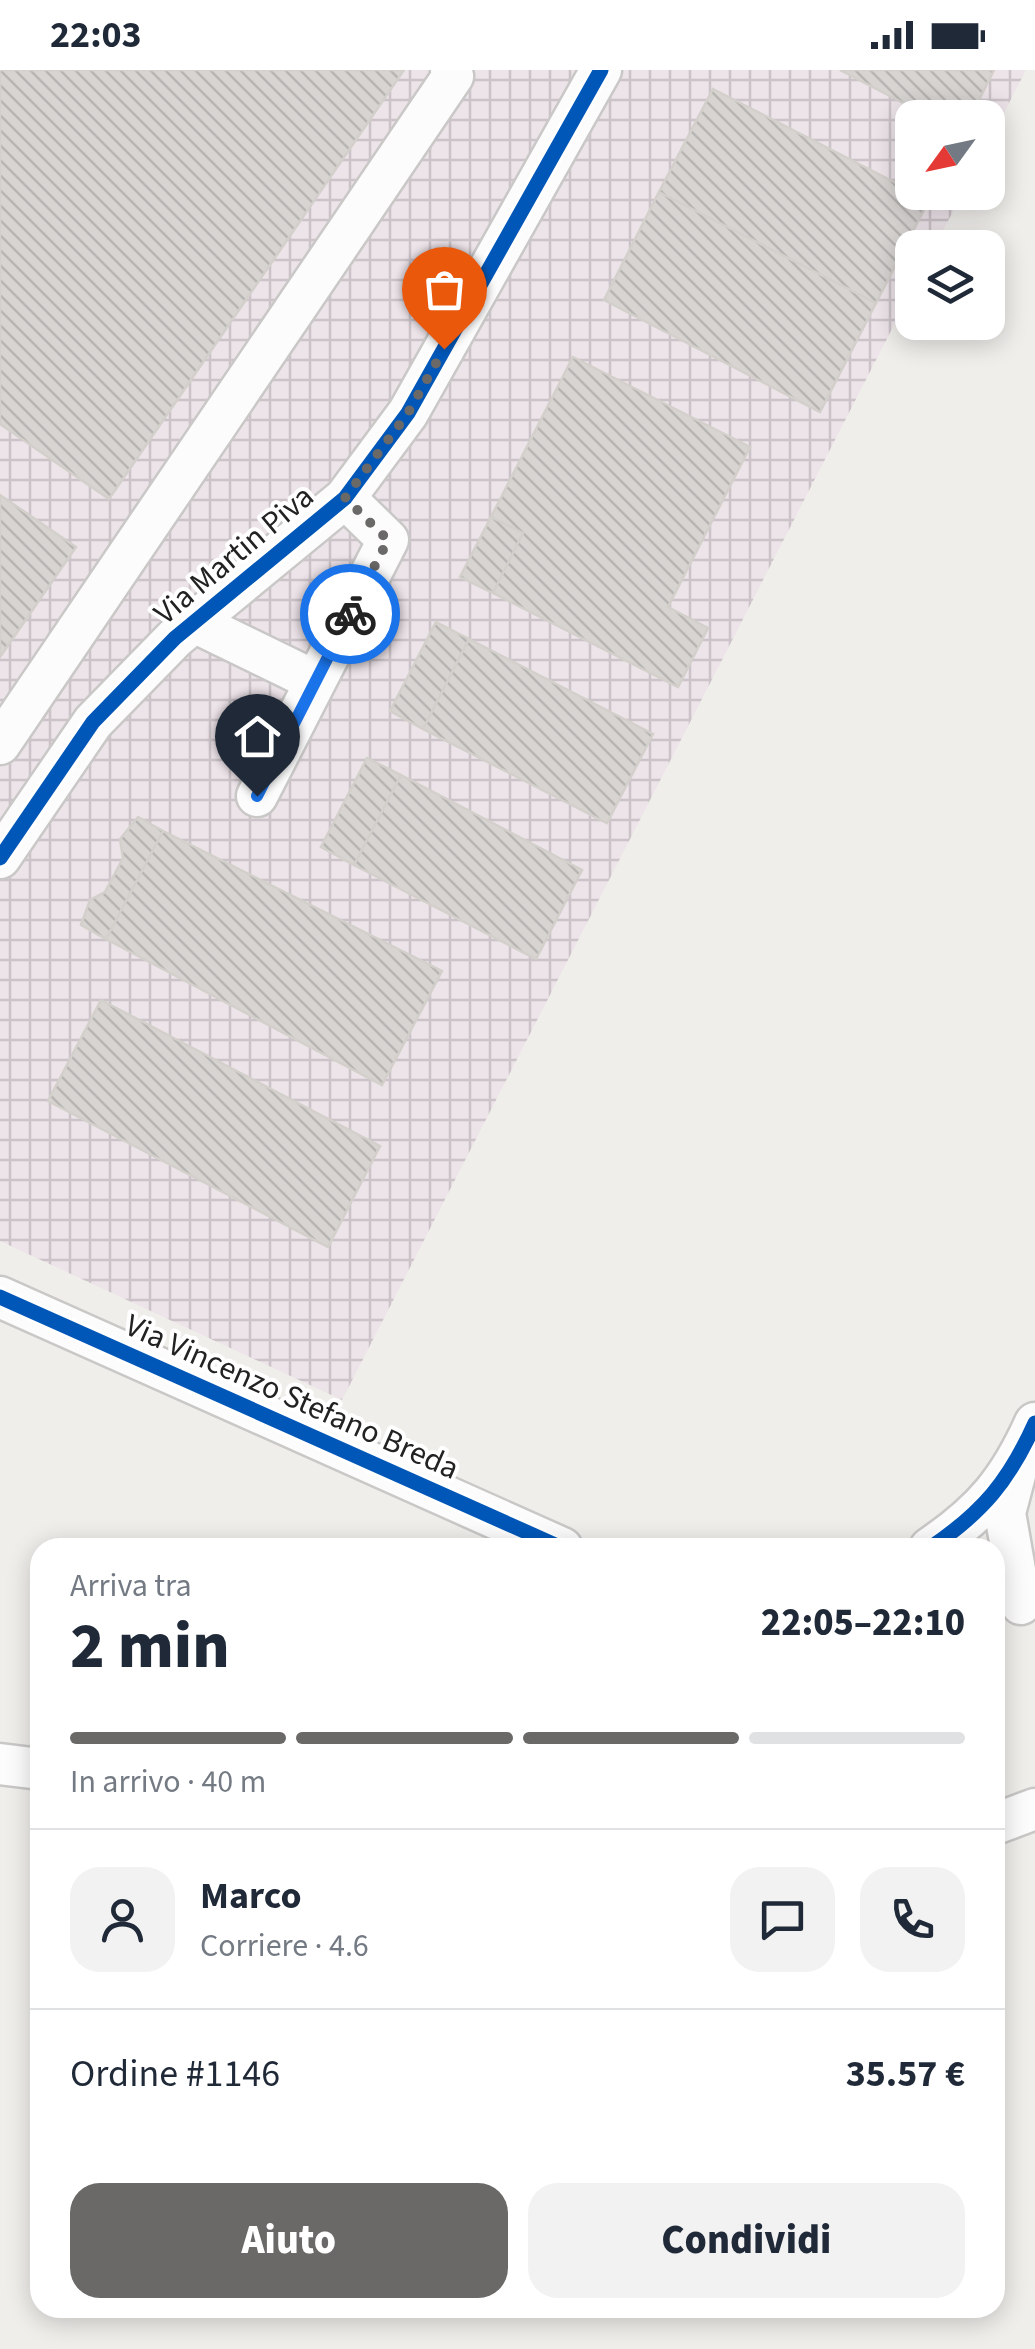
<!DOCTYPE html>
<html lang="it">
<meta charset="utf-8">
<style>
body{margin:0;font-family:"Source Sans 3",sans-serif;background:#f2f2f3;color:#1f2937;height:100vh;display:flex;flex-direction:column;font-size:38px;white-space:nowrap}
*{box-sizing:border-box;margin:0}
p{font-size:32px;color:#747a83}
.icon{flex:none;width:55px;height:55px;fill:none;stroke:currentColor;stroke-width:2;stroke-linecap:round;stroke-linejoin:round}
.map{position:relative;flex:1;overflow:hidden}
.details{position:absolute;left:30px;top:1468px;width:975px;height:780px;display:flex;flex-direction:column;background:#fff;border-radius:30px;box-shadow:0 5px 25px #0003}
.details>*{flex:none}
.needle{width:65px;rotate:237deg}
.tools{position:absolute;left:895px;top:30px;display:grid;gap:20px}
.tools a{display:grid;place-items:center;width:110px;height:110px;border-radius:20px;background:#fff;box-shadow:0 5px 25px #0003;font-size:50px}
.pin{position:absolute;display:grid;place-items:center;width:85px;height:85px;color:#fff;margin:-102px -42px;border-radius:50% 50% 50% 0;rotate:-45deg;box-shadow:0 0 10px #0007}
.pin .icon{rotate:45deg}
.courier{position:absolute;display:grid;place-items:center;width:100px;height:100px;margin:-50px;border:8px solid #1a73e8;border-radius:50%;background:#fff;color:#222;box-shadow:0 2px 12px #0007}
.overview em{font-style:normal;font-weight:800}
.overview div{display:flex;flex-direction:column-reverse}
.overview{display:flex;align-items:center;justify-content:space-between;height:170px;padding:0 40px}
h1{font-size:65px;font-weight:800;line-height:75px}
.bar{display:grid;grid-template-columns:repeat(4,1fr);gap:15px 10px;align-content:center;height:120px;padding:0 40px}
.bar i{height:12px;border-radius:8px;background:#e0e1e3}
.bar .selected{background:#6a6968}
.bar p{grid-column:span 4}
.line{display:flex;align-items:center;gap:25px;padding:0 40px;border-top:2px solid #e0e1e3}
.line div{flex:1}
.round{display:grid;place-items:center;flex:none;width:105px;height:105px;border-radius:30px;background:#f2f2f3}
.cta{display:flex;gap:20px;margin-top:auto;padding:20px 40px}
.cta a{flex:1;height:115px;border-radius:30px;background:#6a6968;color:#fff;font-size:40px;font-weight:800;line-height:115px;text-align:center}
.cta a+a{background:#f2f2f3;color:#1f2937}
.status{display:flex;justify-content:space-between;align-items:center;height:70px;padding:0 50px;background:#fff;direction:ltr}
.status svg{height:28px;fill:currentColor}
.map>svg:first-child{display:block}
.industrial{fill:url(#industrial-grid)}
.building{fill:url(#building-back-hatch);stroke:#d3d0cc;stroke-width:2.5}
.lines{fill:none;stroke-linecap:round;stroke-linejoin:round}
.minor-casing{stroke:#c9c8c7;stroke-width:45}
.minor{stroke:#fdfcfc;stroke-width:40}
.cycleway-casing{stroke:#fff;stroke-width:21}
.cycleway{stroke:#0057b8;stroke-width:15}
.done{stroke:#6a6968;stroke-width:10;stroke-dasharray:0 18}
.route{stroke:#1a73e8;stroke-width:12}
.labels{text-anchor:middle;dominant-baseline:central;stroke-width:8;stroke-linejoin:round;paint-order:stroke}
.street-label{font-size:32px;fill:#222;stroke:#fff}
</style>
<div class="status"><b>22:03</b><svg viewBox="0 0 49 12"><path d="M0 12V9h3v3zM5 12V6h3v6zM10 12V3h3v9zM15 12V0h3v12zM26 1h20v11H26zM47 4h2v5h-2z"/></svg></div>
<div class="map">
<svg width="1035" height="2279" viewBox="0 0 1035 2279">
<defs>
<pattern id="industrial-grid" width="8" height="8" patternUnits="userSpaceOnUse" patternTransform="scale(2.5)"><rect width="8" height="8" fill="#ede4e9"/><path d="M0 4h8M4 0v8" fill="none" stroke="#cbc3c8"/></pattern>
<pattern id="building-back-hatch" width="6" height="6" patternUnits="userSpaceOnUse" patternTransform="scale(2.5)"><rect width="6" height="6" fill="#d7d4d2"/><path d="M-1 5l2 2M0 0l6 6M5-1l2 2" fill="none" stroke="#b8b6b4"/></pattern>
</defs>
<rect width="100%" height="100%" fill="#f0eeeb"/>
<path class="industrial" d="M0,0h1026l-38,74v-26h-76v74l51,1 -29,54 -22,1v42l-570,1110 -342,-159z"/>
<path class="building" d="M0,0h404l-295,429 -109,-75z
M840,0h154l-24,48h-38z
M713,19l216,111 -53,103 -217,-111z
M659,122l217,111 -56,109 -216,-112z
M573,287l177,90 -82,160 40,21 -30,59 -185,-94 30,-60 -32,-16z
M0,425l76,52 -76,110z
M491,447l32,16 -30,60 -33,-16z
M436,552l33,17 -46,90 -33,-18z
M469,569l184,95 -46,89 -184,-94z
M367,688l34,17 -47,90 -33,-18z
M401,705l181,95 -46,89 -182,-94z
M138,747l25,14 -57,108 -25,-14 9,-25 15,-8 18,-34 -3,-19z
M163,761l279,140 -60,114 -276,-146z
M101,930l279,146 -52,101 -280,-146z"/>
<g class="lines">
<g class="minor-casing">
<path id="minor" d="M196,553l119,58
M0,674l453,-668 -2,-6
M257,726l131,-256 -43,-42
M0,788l93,-136 82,-84 170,-140 63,-85 193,-343
M0,1227l562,251
M1016,1401l-11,42 16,91
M930,1478c53,-36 79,-67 105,-125
M0,1694l40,5
M995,1754l40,-15"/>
</g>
<use href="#minor" class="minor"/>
<g class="cycleway-casing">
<path id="cycleway" d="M0,788l93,-136 82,-84 170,-140 63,-85 193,-343
M0,1227l562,251
M930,1478c53,-36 79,-67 105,-125"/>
</g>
<use href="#cycleway" class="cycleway"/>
</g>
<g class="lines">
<path class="done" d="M350,544l38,-74 -43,-42 63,-85 36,-64"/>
<path class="route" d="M257,726l93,-182"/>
</g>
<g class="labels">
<g class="street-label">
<text transform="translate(234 485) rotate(-40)">Via Martin Piva</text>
<text transform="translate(292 1327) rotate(24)">Via Vincenzo Stefano Breda</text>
</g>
</g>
</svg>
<div class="tools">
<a><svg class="needle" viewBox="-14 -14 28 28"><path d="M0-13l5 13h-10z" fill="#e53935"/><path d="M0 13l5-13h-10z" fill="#747a83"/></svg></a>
<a><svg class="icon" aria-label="layers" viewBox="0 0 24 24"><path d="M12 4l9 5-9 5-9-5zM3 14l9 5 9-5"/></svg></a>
</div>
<div class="pin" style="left:444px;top:279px;background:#ea580c"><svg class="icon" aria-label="bag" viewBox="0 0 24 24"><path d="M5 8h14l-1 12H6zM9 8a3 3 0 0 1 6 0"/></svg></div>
<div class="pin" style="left:257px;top:726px;background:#1f2937"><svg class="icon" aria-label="home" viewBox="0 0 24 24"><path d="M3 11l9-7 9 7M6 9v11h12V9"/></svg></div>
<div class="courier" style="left:350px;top:544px"><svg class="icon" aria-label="bike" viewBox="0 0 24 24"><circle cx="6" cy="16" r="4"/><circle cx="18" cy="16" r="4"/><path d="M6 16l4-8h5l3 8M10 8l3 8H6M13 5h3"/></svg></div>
<section class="details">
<div class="overview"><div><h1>2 min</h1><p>Arriva tra</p></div><em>22:05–22:10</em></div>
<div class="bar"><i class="selected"></i><i class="selected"></i><i class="selected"></i><i></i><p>In arrivo · 40 m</p></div>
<div class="line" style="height:180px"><a class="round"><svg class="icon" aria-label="person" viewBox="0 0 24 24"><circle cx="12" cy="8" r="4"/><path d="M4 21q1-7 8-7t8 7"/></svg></a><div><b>Marco</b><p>Corriere · 4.6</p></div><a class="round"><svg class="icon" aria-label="chat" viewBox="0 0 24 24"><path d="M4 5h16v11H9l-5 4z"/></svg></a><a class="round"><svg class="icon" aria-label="phone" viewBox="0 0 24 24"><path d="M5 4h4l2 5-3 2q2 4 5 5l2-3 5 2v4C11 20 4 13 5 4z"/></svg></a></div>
<div class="line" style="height:130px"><div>Ordine #1146</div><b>35.57 €</b></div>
<div class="cta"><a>Aiuto</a><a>Condividi</a></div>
</section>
</div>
